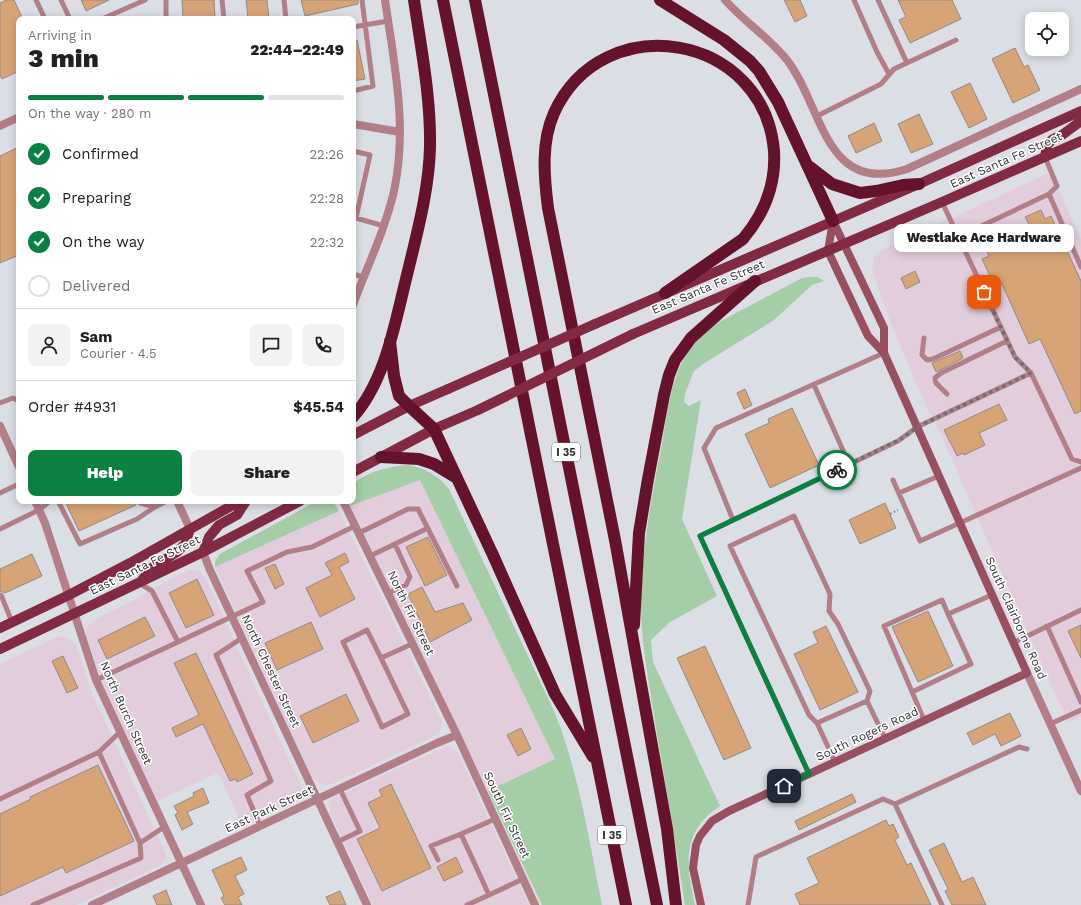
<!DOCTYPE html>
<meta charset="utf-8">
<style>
body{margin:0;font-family:"Work Sans",sans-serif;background:#f2f2f2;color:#202124;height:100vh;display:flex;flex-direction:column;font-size:15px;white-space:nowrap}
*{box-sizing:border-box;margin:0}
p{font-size:13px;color:#757577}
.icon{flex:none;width:22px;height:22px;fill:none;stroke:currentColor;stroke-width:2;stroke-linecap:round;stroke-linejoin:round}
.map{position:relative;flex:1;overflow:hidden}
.side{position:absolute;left:16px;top:16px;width:340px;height:488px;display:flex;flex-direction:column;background:#fff;border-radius:8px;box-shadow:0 2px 10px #0003}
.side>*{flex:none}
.fabs{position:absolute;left:1025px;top:12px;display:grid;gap:8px}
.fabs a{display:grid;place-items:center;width:44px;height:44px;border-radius:8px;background:#fff;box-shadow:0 2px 10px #0003;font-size:20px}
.pin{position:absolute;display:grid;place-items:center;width:34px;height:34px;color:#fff;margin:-17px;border-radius:8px;box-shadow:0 2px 6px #0006}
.courier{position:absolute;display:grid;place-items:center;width:40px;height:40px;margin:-20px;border:3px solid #0b8043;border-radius:50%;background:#fff;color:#222;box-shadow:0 1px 5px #0007}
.bubble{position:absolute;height:28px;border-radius:8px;background:#fff;box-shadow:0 2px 10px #0003;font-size:13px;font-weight:800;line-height:28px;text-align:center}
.summary em{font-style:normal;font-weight:800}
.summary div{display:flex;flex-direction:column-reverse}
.summary{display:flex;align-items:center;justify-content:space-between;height:68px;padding:0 12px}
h1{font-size:26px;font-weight:800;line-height:30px}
.bar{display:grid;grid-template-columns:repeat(4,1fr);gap:6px 4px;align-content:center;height:48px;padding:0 12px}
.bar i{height:5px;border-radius:3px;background:#e0e0e0}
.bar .current{background:#0b8043}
.bar p{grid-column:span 4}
.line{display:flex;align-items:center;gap:10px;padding:0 12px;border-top:1px solid #e0e0e0}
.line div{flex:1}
.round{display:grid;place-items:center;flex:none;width:42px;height:42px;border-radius:8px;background:#f2f2f2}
ol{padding:0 12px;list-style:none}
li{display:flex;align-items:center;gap:12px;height:44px}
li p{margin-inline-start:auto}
li .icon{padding:4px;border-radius:50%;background:#0b8043;color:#fff;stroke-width:4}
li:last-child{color:#757577}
li i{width:22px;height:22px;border:2px solid #e0e0e0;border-radius:50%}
.button{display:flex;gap:8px;margin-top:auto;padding:8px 12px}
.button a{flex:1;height:46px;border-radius:8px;background:#0b8043;color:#fff;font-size:16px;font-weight:800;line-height:46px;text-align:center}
.button a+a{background:#f2f2f2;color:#202124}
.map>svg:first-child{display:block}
.commercial{fill:#e2cddc}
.green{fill:#a5cda8}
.building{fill:#d7a478;stroke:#918b86}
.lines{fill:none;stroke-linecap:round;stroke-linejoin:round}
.path{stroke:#8e9095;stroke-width:2;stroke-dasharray:2 2;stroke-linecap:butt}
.service{stroke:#b27e88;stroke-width:5}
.minor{stroke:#b27e88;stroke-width:8}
.tertiary{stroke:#b27e88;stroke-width:8}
.secondary{stroke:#984f5f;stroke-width:8}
.primary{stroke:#822a43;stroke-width:10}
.motorway{stroke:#65132d;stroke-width:12}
.primary-bridge{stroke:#822a43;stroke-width:10}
.done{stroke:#6e7074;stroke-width:4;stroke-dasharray:0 7.2}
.route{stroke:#0b8043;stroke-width:5}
.labels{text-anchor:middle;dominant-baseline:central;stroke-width:3;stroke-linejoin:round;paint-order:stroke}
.shield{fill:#fff;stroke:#707173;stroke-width:1}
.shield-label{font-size:11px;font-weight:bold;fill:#333437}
.street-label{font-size:12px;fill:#333437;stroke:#fff}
</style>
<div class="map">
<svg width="1081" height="905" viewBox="0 0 1081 905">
<rect width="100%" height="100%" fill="#dbdee5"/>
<path class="commercial" d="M1051,172l30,67v477l-13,7 -134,-304 -7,-11 -26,-60 -16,-40 -13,-39 2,-12 4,-5z
M420,479l135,280 -67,32 -68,-143 -70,-142z
M339,511l102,208 1,5 -2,7 -5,5 -103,48 -6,1 -9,-3 -6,-7 -96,-208z
M194,570l5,1 6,6 96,209 1,5 -6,10 -53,25 -25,-53 -61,28 -50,-108 -12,-31 -9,-27 2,-9 6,-6 36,-18 29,-17 29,-14z
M62,636l6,2 4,3 5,6 12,39 78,171 -6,8 -85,40h-76v-241l55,-26z
M447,746l9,4 3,5 70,150h-156l-43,-92 -1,-8 2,-5 4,-3z"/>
<path class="green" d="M809,277h8l7,4 -12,4 -38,35 -71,44 -9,7 -9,23 -1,8 5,4 12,-6 -19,119 35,77 -47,26 -19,18 2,22 67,144c-7,5 -14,10 -19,17 -19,24 -12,55 -6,82h-10c-9,-59 -19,-118 -29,-177 -6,-39 -14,-79 -15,-118 0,-56 10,-111 21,-166 9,-50 10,-91 57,-122l83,-44z
M410,465c17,4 28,11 39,24l105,222c25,62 35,129 48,194h-60l-54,-114 67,-32 -135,-279 -70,26 -1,-5h4v-17c15,-13 38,-18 57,-19z
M317,501h16l6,10 -124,56v-6l5,-7z"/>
<path class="building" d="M6,0h8l9,19h-4v52l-17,8 -2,-4v-72z
M81,0h28l-23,11z
M182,0h32l1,19h-32z
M246,0h21l2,19h-21z
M301,0h57v4l-53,12z
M784,0h16l7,16 -12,6z
M898,0h54l9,19 -51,24 -11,-23 7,-3z
M357,40l8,39 -12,2v-40z
M1015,48l9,19 4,-2 12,25 -27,13 -21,-44z
M970,83l17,36 -18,9 -18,-36z
M919,114l14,30 -22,9 -13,-29z
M874,123l8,18 -26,12 -8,-17z
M19,147v108l-19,8v-107z
M1041,210l4,9 6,-3 30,65v130l-6,3 -35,-75 -11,5 -27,-60 -7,3 -13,-28 7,-3 -4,-9 45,-21 -5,-9z
M915,271l5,11 -14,7 -5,-11z
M960,351l3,7 -27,14 -4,-9z
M745,389l7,16 -8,4 -7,-16z
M999,404l8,16 -28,13 6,12 -21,10 -1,-2 -6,3 -13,-26z
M792,408l27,57 -49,23 -25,-54 24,-11 -1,-4z
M65,501h70l1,4 -57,26z
M885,503l11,25 -36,16 -11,-24z
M428,537l19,38 -22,11 -19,-39z
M345,553l4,9 -10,5 16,32 -35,18 -14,-29 26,-13 -7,-12z
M32,554l10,22 -37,17 -5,-2v-22z
M275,564l9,20 -9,5 -10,-21z
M197,579l17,36 -28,13 -17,-35z
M422,587l13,25 28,-9 9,17 -42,22 -22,-48z
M928,611l25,55 -35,16 -26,-55z
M145,617l10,19 -48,23 -9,-19z
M311,622l12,27 -46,21 -12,-27z
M1081,625v33l-13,-27z
M826,626l32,66 -38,18 -26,-56 24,-11 -5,-11z
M705,646l46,102 -27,12 -47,-102z
M196,653l57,121 -16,8 -1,-3 -6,2 -27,-57 -27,13 -4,-9 27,-13 -25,-52z
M63,656l15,32 -11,5 -15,-32z
M346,694l13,27 -46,22 -13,-27z
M1010,713l11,23 -20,10 -6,-12 -22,11 -6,-12z
M521,728l10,21 -13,7 -11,-21z
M98,765l36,76 -68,32 -3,-6 -63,29v-82l31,-15 -1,-2z
M391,784l40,84 -49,23 -25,-52 23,-11 -12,-25 14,-7 -3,-6z
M203,788l6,15 -22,9 6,12 -11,6 -7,-15 3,-2 -4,-7 20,-10 -1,-3z
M852,794l4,8 -57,28 -4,-9z
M886,820l3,6 4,-2 6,13 -4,3 12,25 4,-2 20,42h-131l-5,-11 24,-11 -12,-25z
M944,843l18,39 11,-5 13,28h-34l-7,-14 3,-2 -19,-39z
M241,857l6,13 -12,6 9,18 -6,3 4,8h-17l-4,-7 3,-2 -12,-26z
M456,857l7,15 -19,9 -7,-14z
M166,890l6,15h-15l-4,-9z
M340,891l6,14h-16l-4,-8z"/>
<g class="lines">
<path class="path" d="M890,514l8,-4"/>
<path class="service" d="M36,0l9,19
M61,0l9,19
M166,0v19
M222,0l2,19
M284,0l2,19
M854,0l23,52 12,22
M878,0l29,63
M102,19l43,-19
M353,27l35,-6
M353,91l20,-5 -11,-86
M817,116l64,-32 13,-15 62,-29
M353,151l17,4 -14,63 28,8
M1045,157l12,29 -8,8
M942,202l73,155 16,16 41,86 9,3
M958,237l91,-43 32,73
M353,274l10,3
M924,338l-2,17 5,5 6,-1 68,-32
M814,385l35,79
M947,394l-11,-11 -1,-5 6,-5 66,-32
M0,403l13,-5 6,3
M893,480l27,61 161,-73
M0,493l19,-9
M899,493l40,-17
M58,501l22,43 57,-25 18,-12
M139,501l1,2 15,4 12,-6
M733,520l-29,-72 12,-20 168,-75
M0,529l39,-19 11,-9
M359,533l49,-24h10l39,77
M370,556l58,-28
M139,583l13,8 26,51 85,-40 -16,-31 40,-19 25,-5 43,-21
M388,593l18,-8 4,-8 -15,-33
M1,595l11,27
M1047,626l34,76
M242,638l-26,17 55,126 -24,14 13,31
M1013,643l68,-33
M381,658l-14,-28 -24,12 39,85 26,-13 -27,-56 31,-14
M96,680l82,-38
M912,692l59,-28 -23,-50
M924,720l-40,-94 58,-26 6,14 44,-19
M817,723l50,-22
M1050,724l31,-14
M99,752l41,91
M835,762l-18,-39 -8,-8 -79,-169 64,-30 36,78 -1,17 9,13 32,67 -3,10 18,37
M809,774l-109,-238 198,-95 19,-14 114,-54
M0,799l99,-47 21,-20
M895,804l124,-57 8,2
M337,842l23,-11 -20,-42
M438,860l-7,-14 30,-12
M489,895l34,-16
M33,905l108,-47 -1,-15 24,-16
M467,905l22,-10 -28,-61 34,-15
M748,905l8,-48 127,-58 12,5 47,101"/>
<path class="minor" d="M353,124l47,8
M0,126l19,-9
M0,426l19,41
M35,501l10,22 51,157 105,225
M203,552l7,18 157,335
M92,905l345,-162 20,-8 78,170"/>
<path class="tertiary" d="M725,0c19,22 44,37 62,60 36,46 37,136 120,109l174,-80
M353,305c14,-38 32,-75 41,-114 14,-64 0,-128 -9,-191
M177,501l13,28
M343,501l114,234
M1027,673l54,118"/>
<path class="secondary" d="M833,221l51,107v25
M701,905l-8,-37 3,-23 4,-9 12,-15 17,-10 298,-138 -143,-320 -16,-17 -40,-85 5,-30"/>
<path class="primary" d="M1045,157l2,-12 6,-6 9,-4 19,-14
M595,324l324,-140 162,-73
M633,334l309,-132 139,-61
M353,435l56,-29 39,-17
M353,472l81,-43 44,-19
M203,552l6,-15 10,-12 18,-10 9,-14
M142,580l11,-13 24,-15 8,-8 5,-15
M0,628l69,-33 61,-32 110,-62
M0,649l203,-97 97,-51"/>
<path class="motorway" d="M443,0l183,905
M475,0l182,905
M660,0l64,40 26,21 9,10 19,31 55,119
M810,167l22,17 28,9 16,-2 27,-6 16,-1
M665,293l78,-54c21,-25 33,-55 31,-88 -10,-118 -171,-145 -220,-38 -13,29 -10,63 -6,95l67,332 52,289 9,76
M390,341l4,35 5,20 10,10 25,23 59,126 62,139 38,63
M353,417c33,-37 42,-95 54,-142 10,-42 22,-85 23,-128 1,-49 -9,-99 -16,-147
M381,457l38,2 15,5 23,14
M634,625l5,-92 9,-54 16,-84 5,-20 6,-15 16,-22 64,-57"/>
<path class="primary-bridge" d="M448,389l147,-65
M478,410l155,-76"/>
</g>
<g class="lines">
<path class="done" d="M837,470l66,-32 14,-11 114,-54 -16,-16 -31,-65"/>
<path class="route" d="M784,786l25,-12 -109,-238 137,-66"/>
</g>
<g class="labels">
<g class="shield">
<rect x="552" y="443" width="28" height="18" rx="3"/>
<rect x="598" y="826" width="28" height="18" rx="3"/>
</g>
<g class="shield-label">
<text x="566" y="452">I 35</text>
<text x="612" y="835">I 35</text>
</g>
<g class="street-label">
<text transform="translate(1006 160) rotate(-24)">East Santa Fe Street</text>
<text transform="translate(708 287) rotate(-23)">East Santa Fe Street</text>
<text transform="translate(145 565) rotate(-26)">East Santa Fe Street</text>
<text transform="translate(411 613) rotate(64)">North Fir Street</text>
<text transform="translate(1016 618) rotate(66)">South Clairborne Road</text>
<text transform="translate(271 671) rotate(65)">North Chester Street</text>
<text transform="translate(126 713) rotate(66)">North Burch Street</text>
<text transform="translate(867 734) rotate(-25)">South Rogers Road</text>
<text transform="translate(269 809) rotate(-25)">East Park Street</text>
<text transform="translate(507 815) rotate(65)">South Fir Street</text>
</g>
</g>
</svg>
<div class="fabs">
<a><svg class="icon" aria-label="locate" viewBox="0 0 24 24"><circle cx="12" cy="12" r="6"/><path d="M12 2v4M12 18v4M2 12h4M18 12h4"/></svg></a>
</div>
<div class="pin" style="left:984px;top:292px;background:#ea580c"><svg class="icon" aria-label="bag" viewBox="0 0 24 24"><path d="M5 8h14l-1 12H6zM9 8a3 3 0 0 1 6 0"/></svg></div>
<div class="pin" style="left:784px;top:786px;background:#1f2937"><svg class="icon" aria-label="home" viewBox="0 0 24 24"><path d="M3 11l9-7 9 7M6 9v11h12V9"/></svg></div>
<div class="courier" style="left:837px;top:470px"><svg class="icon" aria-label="bike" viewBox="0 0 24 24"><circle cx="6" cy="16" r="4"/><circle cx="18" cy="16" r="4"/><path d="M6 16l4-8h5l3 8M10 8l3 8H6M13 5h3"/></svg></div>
<div class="bubble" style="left:894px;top:224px;width:180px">Westlake Ace Hardware</div>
<section class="side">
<div class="summary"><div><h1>3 min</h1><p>Arriving in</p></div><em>22:44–22:49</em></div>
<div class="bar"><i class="current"></i><i class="current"></i><i class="current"></i><i></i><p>On the way · 280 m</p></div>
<ol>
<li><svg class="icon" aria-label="check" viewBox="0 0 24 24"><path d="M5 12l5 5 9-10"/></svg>Confirmed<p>22:26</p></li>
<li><svg class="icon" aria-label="check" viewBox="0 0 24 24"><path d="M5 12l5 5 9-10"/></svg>Preparing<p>22:28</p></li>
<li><svg class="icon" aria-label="check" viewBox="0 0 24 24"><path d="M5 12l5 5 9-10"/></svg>On the way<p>22:32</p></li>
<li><i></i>Delivered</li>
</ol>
<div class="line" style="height:72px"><a class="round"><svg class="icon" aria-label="person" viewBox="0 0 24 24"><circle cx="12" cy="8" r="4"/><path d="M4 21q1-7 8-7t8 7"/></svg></a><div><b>Sam</b><p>Courier · 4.5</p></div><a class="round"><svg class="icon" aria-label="chat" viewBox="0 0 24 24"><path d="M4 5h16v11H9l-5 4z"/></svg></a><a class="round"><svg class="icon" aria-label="phone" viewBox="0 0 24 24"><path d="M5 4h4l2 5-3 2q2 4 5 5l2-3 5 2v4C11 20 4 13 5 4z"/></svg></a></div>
<div class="line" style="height:52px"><div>Order #4931</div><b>$45.54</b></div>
<div class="button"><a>Help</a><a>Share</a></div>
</section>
</div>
